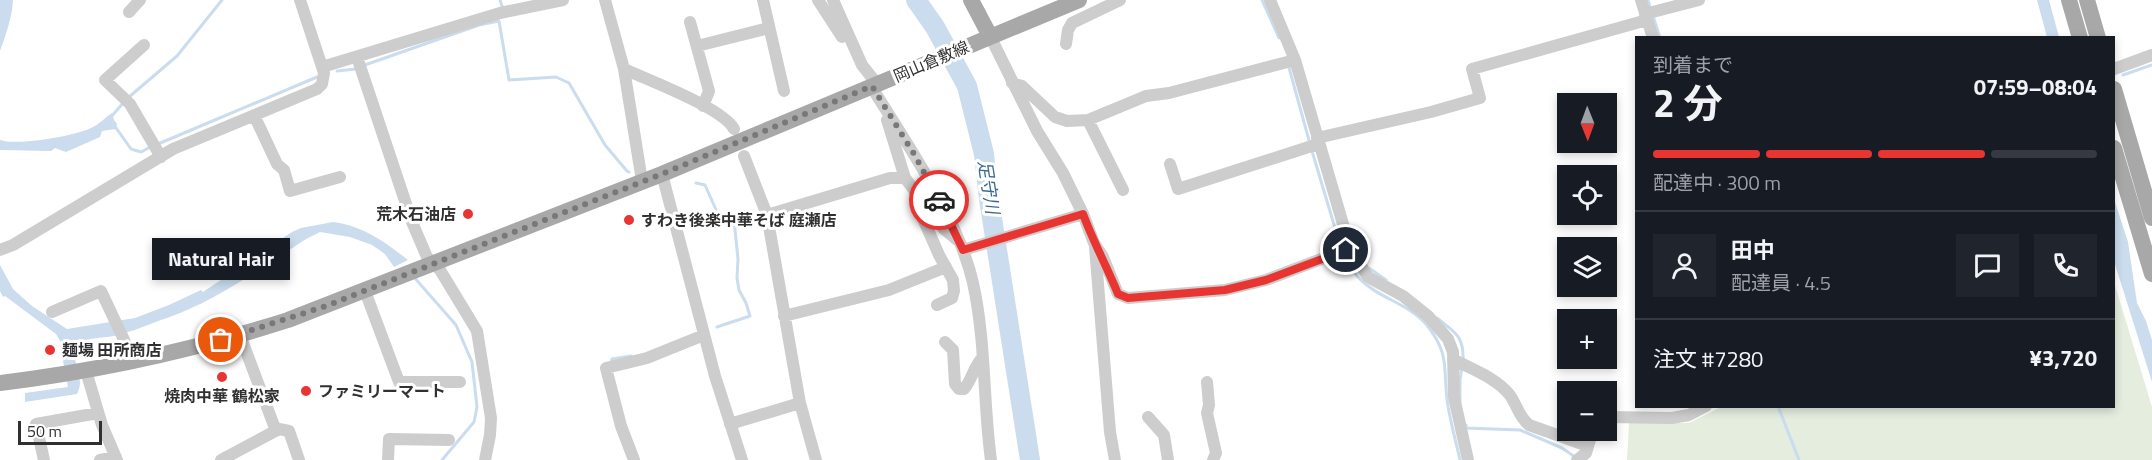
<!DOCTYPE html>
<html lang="ja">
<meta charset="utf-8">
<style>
body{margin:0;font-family:"Titillium Web","Noto Sans JP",sans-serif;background:#20242c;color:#f1f3f6;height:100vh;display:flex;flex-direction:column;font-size:22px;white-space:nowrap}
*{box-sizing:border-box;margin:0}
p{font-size:20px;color:#9ea1a6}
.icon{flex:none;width:33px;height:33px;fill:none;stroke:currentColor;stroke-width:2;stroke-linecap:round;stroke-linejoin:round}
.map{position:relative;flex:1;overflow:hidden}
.sheet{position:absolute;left:1635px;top:36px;width:480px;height:372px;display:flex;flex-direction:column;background:#171b24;border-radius:0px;box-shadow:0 3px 9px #0003}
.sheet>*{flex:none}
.needle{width:39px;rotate:179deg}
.tools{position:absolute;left:1557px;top:93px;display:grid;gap:12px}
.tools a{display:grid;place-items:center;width:60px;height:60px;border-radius:0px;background:#171b24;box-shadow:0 3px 9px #0003;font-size:30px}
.scale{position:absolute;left:18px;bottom:15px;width:84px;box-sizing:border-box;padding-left:6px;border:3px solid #303030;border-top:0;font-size:16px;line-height:21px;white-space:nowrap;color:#303030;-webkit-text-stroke:4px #fff;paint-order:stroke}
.pin{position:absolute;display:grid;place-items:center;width:51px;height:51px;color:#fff;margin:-26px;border:3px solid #fff;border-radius:50%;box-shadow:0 2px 6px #0007}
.courier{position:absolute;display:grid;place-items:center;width:60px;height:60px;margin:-30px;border:4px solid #e83531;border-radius:50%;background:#fff;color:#222;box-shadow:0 2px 8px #0007}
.bubble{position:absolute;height:42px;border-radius:0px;background:#171b24;box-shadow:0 3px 9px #0003;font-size:20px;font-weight:700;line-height:42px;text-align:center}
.headline em{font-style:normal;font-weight:700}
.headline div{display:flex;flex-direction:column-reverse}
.headline{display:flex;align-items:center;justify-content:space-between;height:102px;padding:0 18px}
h1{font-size:39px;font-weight:700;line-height:45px}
.bar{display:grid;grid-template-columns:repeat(4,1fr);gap:9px 6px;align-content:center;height:72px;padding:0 18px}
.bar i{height:8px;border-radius:4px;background:#363941}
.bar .selected{background:#e83531}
.bar p{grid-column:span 4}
.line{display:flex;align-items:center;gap:15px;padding:0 18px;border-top:2px solid #363941}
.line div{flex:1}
.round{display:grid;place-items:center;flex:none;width:63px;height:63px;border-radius:0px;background:#20242c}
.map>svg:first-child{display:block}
.green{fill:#e4edde}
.water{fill:#cadced}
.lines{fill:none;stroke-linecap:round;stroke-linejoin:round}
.stream{stroke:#cadced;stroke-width:3}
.river{stroke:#cadced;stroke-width:20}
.minor{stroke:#cdcdcd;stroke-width:12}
.major{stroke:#a8a8a8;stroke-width:16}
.done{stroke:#787878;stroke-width:6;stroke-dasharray:0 10.8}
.route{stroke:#e83531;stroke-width:8}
.poi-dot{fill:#e83531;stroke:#fff;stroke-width:2}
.labels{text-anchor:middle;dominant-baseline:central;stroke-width:6;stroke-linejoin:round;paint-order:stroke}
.street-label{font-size:16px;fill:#303030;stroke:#fff}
.poi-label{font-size:16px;font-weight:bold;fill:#303030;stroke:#fff;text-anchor:start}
.water-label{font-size:18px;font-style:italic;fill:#3c6994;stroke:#fff}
</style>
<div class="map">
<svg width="2152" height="460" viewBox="0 0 2152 460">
<rect width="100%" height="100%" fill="#fff"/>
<path class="green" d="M2114,282l38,125v53h-525l2,-37h60l32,-16 393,-1z"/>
<path class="water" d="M0,0h13c-1,18 -7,34 -13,51z
M2037,0h12l10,37h-12z
M112,113l2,7 3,4 -1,5 -14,2 -2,6 -34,15 -11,-4 -4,3 -51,-1v-10c17,6 77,-4 93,-13 7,-3 12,-10 19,-14z
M2114,199l14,43 9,61 9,18 6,19v42l-38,-121z
M333,222c30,4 52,20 75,38l-14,7 -9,-13 -13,-9 -22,-8 -30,-5 -14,7c-45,29 -88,61 -139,79 -18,6 -35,14 -53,18 -13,2 -27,2 -40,8 -3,17 12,34 3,50l-52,8v-9l43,-6 -6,-31 1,-4 -3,-11 -4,-7 -51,-38 -2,1 -3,-6v-26l13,24 19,17 35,23 68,-11 34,-13 32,-15 2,2 89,-60 9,-4z"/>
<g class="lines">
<path class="stream" d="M500,0l2,6
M1262,0l17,38
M1648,0l3,10
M1653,16l7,22
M1288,64l22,80
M362,66l117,-41 20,-4 10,59 47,-3 13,6 36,62 22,26 2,1
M337,71l19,-2
M2123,75l29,-10
M129,97l48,-41 45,-56
M111,117l13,-15
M114,125l17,24 10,3 11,-6
M158,144l159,-67
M1312,151l29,97
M696,183l9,2 12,27 17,8 4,39 -1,19 2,12 7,13 4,13 -33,11
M1344,254c4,8 9,17 14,23 19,21 50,26 68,47 26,32 16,47 22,82 3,18 8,36 12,54
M1369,268l17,12
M413,276l43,49 16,37 5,45 -3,15 -32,38
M1437,318c17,14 27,17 26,42
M611,363l1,-4 19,-3
M1460,401v-21l2,-14
M1778,406l21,54
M1466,425v3l54,2 42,18 13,9"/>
<path class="river" d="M916,0l19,27 32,59 17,68 5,45 41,261"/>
<path class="minor" d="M605,0l19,69c24,11 99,39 110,60
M763,0l21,91
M818,0l24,37
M833,0l29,65 15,19
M1270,0l25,60 55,188 18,29 35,19 25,20 20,23 5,13 1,45 14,63
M1641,0l12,38
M129,12l11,-12
M1645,14l54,-14
M690,22l19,69 -6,15
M990,36l47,95 26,42 20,41 11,29 9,14 15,37 10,4 97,-8 41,-10 84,-32
M1066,44l2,-14 4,-7 48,-23
M144,45l-39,35 25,24 31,53
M697,46l72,-18
M357,57l55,165 15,35 13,13 37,61 14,87 -1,17 -5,25
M322,67l178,-54 63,-13
M624,69l18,112
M2114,69l38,-14
M1012,83l10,3 33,31 12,4 21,-1 58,-24 23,-3 126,-33
M871,86c36,58 87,131 102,197 13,58 10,119 18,177
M254,115l23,49 7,6 6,21 50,-14
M887,120l18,58 39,51 13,11
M1088,120l35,70
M1317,138l114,-26 49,-14 -8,-29 175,-49
M744,156l23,59 33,188 16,57
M1170,164l8,25 140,-45
M662,174l53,202 27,84
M916,198l5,16 18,41 14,25 1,11 -2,7 -15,7
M767,215l123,-37h15
M1095,247l15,185 5,28
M0,250l13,-5 160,-96 144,-60 5,-5 2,-11 -24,-73
M963,250l120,-36
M365,291l34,91h61
M52,312l49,-21 24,51 7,20
M784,316l105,-26 57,-23
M240,335l36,96
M945,342l8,8 2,34 4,5h5c8,-9 9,-21 18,-31
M1453,359c18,10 42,18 56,35 8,10 9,22 20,31l59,21
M86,371l16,54 15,35
M1207,382l2,23 -2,8 9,40 -3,7
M1148,417l16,18 4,25
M1606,417l66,1 17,-3 17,-9
M730,424l70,-21
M44,460l-8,-36 62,-11
M100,460l16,-3
M221,460l58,-31 10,2 10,29
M388,460l1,-21 60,1
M634,460l-13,-34 -15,-58 41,-10 57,-23
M1577,460l9,-7 7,-23"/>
<path class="major" d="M971,0l19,36
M2069,0l11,38
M2087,0l11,38
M2114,89l38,129
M2114,148l38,126
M0,383c98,-12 194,-33 288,-63l374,-146 417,-174"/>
</g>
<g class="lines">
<path class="done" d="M221,340l105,-34 336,-132 210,-88 42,68 25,46"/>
<path class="route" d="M939,200l24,50 120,-36c10,27 24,53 35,80l10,4 97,-8 41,-10 80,-30"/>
</g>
<g class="poi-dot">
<circle cx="468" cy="214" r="6"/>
<circle cx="629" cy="220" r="6"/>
<circle cx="50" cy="350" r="6"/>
<circle cx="222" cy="377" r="6"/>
<circle cx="306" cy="391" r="6"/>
</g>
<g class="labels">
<g class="street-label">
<text transform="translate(931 61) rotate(-23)">岡山倉敷線</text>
</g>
<g class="poi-label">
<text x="456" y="214" text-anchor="end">荒木石油店</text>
<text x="641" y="220">すわき後楽中華そば 庭瀬店</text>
<text x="62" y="350">麺場 田所商店</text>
<text x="318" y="391">ファミリーマート</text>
<text x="222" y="396" text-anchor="middle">焼肉中華 鶴松家</text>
</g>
<g class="water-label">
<text transform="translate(989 187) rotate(81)">足守川</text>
</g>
</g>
</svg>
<div class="tools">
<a><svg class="needle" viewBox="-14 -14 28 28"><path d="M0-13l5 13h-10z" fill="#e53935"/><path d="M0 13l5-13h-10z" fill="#9ea1a6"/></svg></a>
<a><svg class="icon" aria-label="locate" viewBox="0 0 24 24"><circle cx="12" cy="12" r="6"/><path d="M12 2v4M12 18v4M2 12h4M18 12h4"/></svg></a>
<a><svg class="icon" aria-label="layers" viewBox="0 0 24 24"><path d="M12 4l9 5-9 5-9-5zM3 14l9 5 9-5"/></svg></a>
<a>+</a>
<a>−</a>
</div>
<div class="scale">50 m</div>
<div class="pin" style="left:221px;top:340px;background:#ea580c"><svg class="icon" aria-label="bag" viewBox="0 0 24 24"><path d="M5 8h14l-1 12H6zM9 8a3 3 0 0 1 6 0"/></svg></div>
<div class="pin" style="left:1346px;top:250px;background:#1f2937"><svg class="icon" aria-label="home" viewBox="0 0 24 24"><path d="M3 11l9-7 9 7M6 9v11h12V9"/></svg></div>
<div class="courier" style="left:939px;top:200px"><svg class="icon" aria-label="car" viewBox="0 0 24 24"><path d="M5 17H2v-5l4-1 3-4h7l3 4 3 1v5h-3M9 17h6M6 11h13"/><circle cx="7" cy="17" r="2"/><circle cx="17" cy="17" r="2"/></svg></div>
<div class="bubble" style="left:152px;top:238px;width:138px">Natural Hair</div>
<section class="sheet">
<div class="headline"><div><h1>2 分</h1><p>到着まで</p></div><em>07:59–08:04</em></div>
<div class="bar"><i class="selected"></i><i class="selected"></i><i class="selected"></i><i></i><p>配達中 · 300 m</p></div>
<div class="line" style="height:108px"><a class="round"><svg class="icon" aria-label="person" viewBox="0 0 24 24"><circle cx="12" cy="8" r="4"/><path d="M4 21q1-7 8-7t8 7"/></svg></a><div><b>田中</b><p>配達員 · 4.5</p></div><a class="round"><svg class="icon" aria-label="chat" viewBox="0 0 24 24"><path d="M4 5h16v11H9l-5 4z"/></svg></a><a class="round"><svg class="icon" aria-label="phone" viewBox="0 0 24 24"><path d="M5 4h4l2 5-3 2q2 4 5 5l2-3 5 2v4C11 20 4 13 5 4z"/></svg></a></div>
<div class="line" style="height:78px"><div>注文 #7280</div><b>¥3,720</b></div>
</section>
</div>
